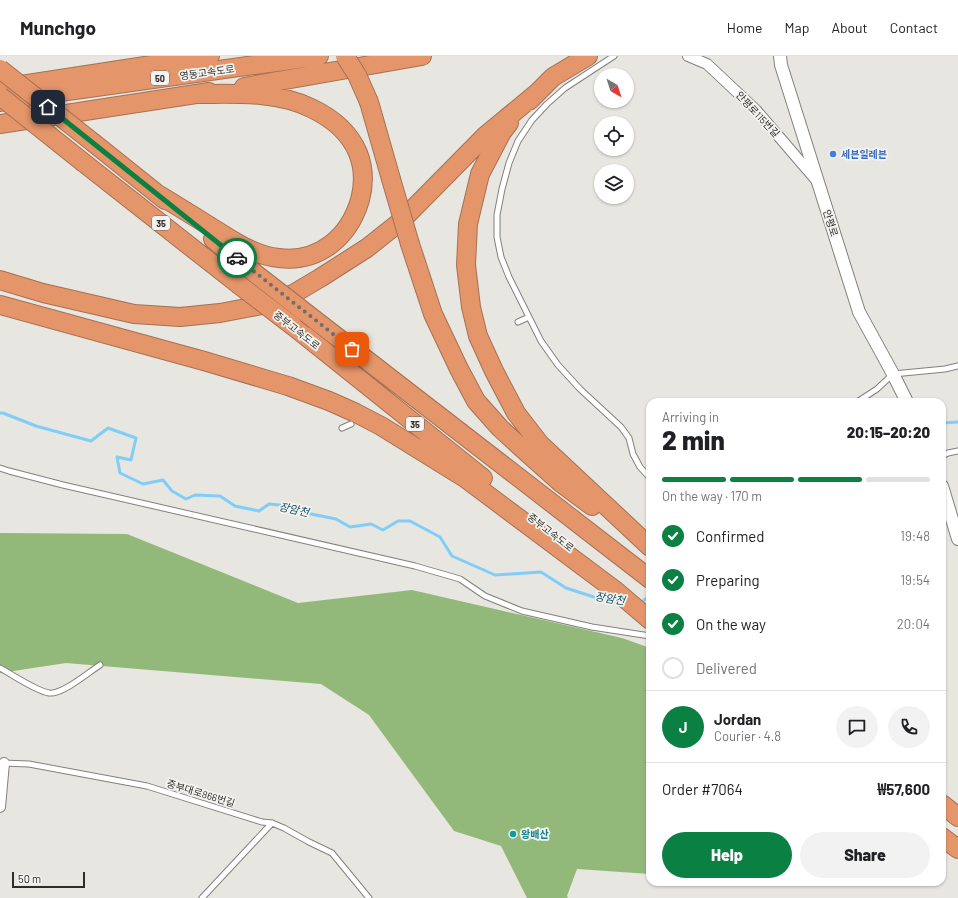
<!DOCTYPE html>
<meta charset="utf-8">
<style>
body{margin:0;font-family:Barlow,"Noto Sans KR",sans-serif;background:#f2f2f2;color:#202124;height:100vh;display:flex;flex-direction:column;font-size:15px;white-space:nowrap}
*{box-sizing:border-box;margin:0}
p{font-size:13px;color:#757577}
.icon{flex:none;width:22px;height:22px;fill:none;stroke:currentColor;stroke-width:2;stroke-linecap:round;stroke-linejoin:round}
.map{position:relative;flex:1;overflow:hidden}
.side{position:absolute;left:646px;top:342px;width:300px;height:488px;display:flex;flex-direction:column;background:#fff;border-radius:12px;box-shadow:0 1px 3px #0004}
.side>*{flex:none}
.needle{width:26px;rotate:141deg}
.fabs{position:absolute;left:594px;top:12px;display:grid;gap:8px}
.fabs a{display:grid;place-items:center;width:40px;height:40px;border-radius:50%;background:#fff;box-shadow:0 1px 3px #0004;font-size:20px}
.scale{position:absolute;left:12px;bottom:10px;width:73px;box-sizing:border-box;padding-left:4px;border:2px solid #2e2d2c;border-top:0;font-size:11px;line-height:14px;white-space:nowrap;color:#2e2d2c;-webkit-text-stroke:3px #f4f3ef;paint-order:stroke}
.pin{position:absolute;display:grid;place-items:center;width:34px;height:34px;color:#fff;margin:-17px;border-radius:8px;box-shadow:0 2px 6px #0006}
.courier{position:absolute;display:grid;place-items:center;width:40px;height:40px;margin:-20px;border:3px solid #0b8043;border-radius:50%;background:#fff;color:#222;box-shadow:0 1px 5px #0007}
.overview em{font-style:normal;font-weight:800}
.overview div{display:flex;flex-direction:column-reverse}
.overview{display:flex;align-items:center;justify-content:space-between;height:68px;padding:0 16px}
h1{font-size:26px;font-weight:800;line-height:30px}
.bar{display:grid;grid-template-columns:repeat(4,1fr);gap:6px 4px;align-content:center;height:48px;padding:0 16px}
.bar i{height:5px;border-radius:3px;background:#e0e0e0}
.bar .on{background:#0b8043}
.bar p{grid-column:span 4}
.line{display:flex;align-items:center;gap:10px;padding:0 16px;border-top:1px solid #e0e0e0}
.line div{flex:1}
.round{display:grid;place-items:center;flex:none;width:42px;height:42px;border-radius:21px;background:#f2f2f2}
ol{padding:0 16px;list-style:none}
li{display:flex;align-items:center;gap:12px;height:44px}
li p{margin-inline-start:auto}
li .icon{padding:4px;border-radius:50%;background:#0b8043;color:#fff;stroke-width:4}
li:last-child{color:#757577}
li i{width:22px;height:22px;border:2px solid #e0e0e0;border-radius:50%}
.cta{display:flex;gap:8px;margin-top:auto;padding:8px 16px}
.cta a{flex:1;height:46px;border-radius:24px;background:#0b8043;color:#fff;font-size:16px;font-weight:800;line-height:46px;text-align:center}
.cta a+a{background:#f2f2f2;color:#202124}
header{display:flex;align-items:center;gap:24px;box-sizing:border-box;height:56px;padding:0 20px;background:#fff;border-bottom:1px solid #e0e0e0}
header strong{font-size:19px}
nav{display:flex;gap:22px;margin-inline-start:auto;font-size:14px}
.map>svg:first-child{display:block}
.forest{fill:#92b97a}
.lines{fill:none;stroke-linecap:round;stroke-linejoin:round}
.stream{stroke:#80cef8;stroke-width:3}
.service-casing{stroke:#82817d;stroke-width:7}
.minor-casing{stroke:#82817d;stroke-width:12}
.tertiary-casing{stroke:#82817d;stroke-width:14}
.motorway-casing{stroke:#a57154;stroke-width:20}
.service{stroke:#fff;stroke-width:5}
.minor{stroke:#fff;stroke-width:10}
.tertiary{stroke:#fff;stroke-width:12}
.motorway{stroke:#e5956a;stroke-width:18}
.motorway-bridge-casing{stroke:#a57154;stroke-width:20;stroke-linecap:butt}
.motorway-bridge{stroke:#e5956a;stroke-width:18}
.done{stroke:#6f6e6b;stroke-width:4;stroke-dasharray:0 7.2}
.route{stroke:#0b8043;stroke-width:5}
.shop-dot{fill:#3f7fe0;stroke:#f4f3ef;stroke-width:1.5}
.culture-dot{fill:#0f9aa8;stroke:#f4f3ef;stroke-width:1.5}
.labels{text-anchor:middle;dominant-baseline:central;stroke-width:3.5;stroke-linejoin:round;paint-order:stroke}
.shield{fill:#f4f3ef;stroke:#696866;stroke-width:1}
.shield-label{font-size:9px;font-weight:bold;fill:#2e2d2c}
.street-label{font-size:10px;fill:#2e2d2c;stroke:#f4f3ef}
.shop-label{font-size:10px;font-weight:bold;fill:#366cbe;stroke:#f4f3ef;text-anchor:start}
.culture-label{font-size:10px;font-weight:bold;fill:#0d838f;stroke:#f4f3ef;text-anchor:start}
.water-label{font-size:11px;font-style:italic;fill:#11506c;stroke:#f4f3ef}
</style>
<header>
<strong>Munchgo</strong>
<nav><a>Home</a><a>Map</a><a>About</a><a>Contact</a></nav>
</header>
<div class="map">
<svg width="958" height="842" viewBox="0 0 958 842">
<rect width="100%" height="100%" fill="#e7e6e1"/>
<path class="forest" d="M0,477l127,1 171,69 114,-13 210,48 28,10v226l-73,-5 -10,27 1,2h-41l-26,-52 -47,-15 -85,-116 -48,-31 -255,-21 -66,10z"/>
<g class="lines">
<path class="stream" d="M0,357h3l33,13 55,15 17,-13 28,10 -5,22 -14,-3 3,16 23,11 20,-4 9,11 14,8 9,-4 25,1 15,10 24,5 10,-7 21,2 21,8 25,5 14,8 21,-3 12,6 15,-9h12l30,16 12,19 43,19 46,-3 25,16 31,10 18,2
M942,367l16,-1
M640,547l10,-7"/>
<g class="service-casing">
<path id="service" d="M614,0l-49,32 -18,16 -15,16 -14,21 -9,22 -7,26 -5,26v22l4,20 8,20 32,64 17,24 22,24 41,38 8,11 4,16 7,13 10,11
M518,266l11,-5
M857,346l20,-13 16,-15 52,-5 13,-3
M342,372l9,-4
M942,400l6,-3 10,-2
M0,412l9,3 54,14 352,81 45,13 25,17 37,15 70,16 58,9
M0,612c13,7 36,23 49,25 13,2 40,-21 51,-28
M2,707l27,1 118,22 115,36 10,1 12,5 25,14 23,11 37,45
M202,842l70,-75"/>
</g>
<g class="minor-casing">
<path id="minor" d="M688,0l19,8 49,46 61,71
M0,751l4,-44"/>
</g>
<g class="tertiary-casing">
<path id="tertiary" d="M780,0l1,9 78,247 34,62 14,28
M942,430l16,53"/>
</g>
<g class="motorway-casing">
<path id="motorway" d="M244,31l178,-31
M0,32l210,-32
M529,45l24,-24 35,-21
M0,46l39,-7 280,-39
M369,46l22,77
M509,67l-7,9 -22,42 -12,50 -2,41 5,42 7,29 16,35 22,42 24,31 110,103
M0,68l209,-32
M95,88l70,56
M84,107l154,121
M156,137c18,11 36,22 55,34 20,12 43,29 68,31 40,5 70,-21 81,-58 4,-15 4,-32 -2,-47 -9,-22 -26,-35 -47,-45 -35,-17 -76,-14 -113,-14
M213,183l44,36
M410,188l23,70 26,55 17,32 24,27 25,23 36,32 31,23
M0,224l43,13 91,21 46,3 40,-4 52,-10 21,-9 27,-16 47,-30 34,-27 84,-85 52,-43
M0,249l204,56 84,25 41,15 27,12 25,13 84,52 151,113 34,29
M315,264l335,259
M293,270l190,152
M942,748l16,13
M942,781l16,12"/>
</g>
<use href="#service" class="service"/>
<use href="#minor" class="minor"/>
<use href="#tertiary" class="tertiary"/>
<use href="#motorway" class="motorway"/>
<g class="motorway-bridge-casing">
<path id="motorway-bridge" d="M345,0l12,19 12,27
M0,13l95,75
M0,40l84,67
M391,123l19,65
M257,219l58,45
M238,228l55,42"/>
</g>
<use href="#motorway-bridge" class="motorway-bridge"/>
</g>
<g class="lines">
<path class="done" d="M237,202l115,91"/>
<path class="route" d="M48,51l189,151"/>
</g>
<circle class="shop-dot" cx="833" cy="98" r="4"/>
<circle class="culture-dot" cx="513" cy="778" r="4"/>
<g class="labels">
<g class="shield">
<rect x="151" y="15" width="18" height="14" rx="3"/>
<rect x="152" y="160" width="18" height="14" rx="3"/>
<rect x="406" y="361" width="18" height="14" rx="3"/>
</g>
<g class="shield-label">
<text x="160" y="22">50</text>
<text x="161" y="167">35</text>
<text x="415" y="368">35</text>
</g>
<g class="street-label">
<text transform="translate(207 16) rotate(-8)">영동고속도로</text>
<text transform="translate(758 58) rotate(47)">안평로115번길</text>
<text transform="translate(831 167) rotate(72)">안평로</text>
<text transform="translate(297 274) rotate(38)">중부고속도로</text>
<text transform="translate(551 476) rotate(38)">중부고속도로</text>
<text transform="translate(201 737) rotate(17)">중부대로866번길</text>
</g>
<g class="shop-label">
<text x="841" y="98">세븐일레븐</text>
</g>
<g class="culture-label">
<text x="521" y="778">왕배산</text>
</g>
<g class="water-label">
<text transform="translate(294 453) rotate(12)">장암천</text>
<text transform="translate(610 542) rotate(9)">장암천</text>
</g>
</g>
</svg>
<div class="fabs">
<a><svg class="needle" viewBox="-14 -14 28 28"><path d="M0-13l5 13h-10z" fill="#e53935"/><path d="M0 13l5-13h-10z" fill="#757577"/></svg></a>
<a><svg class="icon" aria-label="locate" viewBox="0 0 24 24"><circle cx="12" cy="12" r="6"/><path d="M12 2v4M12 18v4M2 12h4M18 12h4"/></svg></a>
<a><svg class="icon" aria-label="layers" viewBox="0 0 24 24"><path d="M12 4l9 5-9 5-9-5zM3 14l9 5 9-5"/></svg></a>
</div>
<div class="scale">50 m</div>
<div class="pin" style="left:352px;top:293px;background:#ea580c"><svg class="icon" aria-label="bag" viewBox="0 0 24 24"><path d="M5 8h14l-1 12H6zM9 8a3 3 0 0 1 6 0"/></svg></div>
<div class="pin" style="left:48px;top:51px;background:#1f2937"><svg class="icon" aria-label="home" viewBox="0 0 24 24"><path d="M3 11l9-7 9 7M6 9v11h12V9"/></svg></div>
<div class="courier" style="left:237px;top:202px"><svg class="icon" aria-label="car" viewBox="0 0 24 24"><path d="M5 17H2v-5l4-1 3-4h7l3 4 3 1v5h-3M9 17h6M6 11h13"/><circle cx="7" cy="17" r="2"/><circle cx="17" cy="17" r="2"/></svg></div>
<section class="side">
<div class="overview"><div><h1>2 min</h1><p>Arriving in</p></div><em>20:15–20:20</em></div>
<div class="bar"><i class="on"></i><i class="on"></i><i class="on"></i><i></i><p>On the way · 170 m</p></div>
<ol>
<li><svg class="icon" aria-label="check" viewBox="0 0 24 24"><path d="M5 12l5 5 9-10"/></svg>Confirmed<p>19:48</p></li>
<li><svg class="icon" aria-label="check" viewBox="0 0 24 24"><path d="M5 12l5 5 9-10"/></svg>Preparing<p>19:54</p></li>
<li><svg class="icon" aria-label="check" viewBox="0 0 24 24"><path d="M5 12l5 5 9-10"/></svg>On the way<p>20:04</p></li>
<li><i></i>Delivered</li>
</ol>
<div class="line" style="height:72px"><b class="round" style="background:#0b8043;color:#fff">J</b><div><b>Jordan</b><p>Courier · 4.8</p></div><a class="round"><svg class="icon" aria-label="chat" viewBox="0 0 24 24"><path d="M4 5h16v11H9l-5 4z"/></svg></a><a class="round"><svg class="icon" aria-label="phone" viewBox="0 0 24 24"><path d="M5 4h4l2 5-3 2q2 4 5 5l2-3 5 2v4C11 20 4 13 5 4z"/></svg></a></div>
<div class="line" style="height:52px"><div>Order #7064</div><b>₩57,600</b></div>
<div class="cta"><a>Help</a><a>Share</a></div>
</section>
</div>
